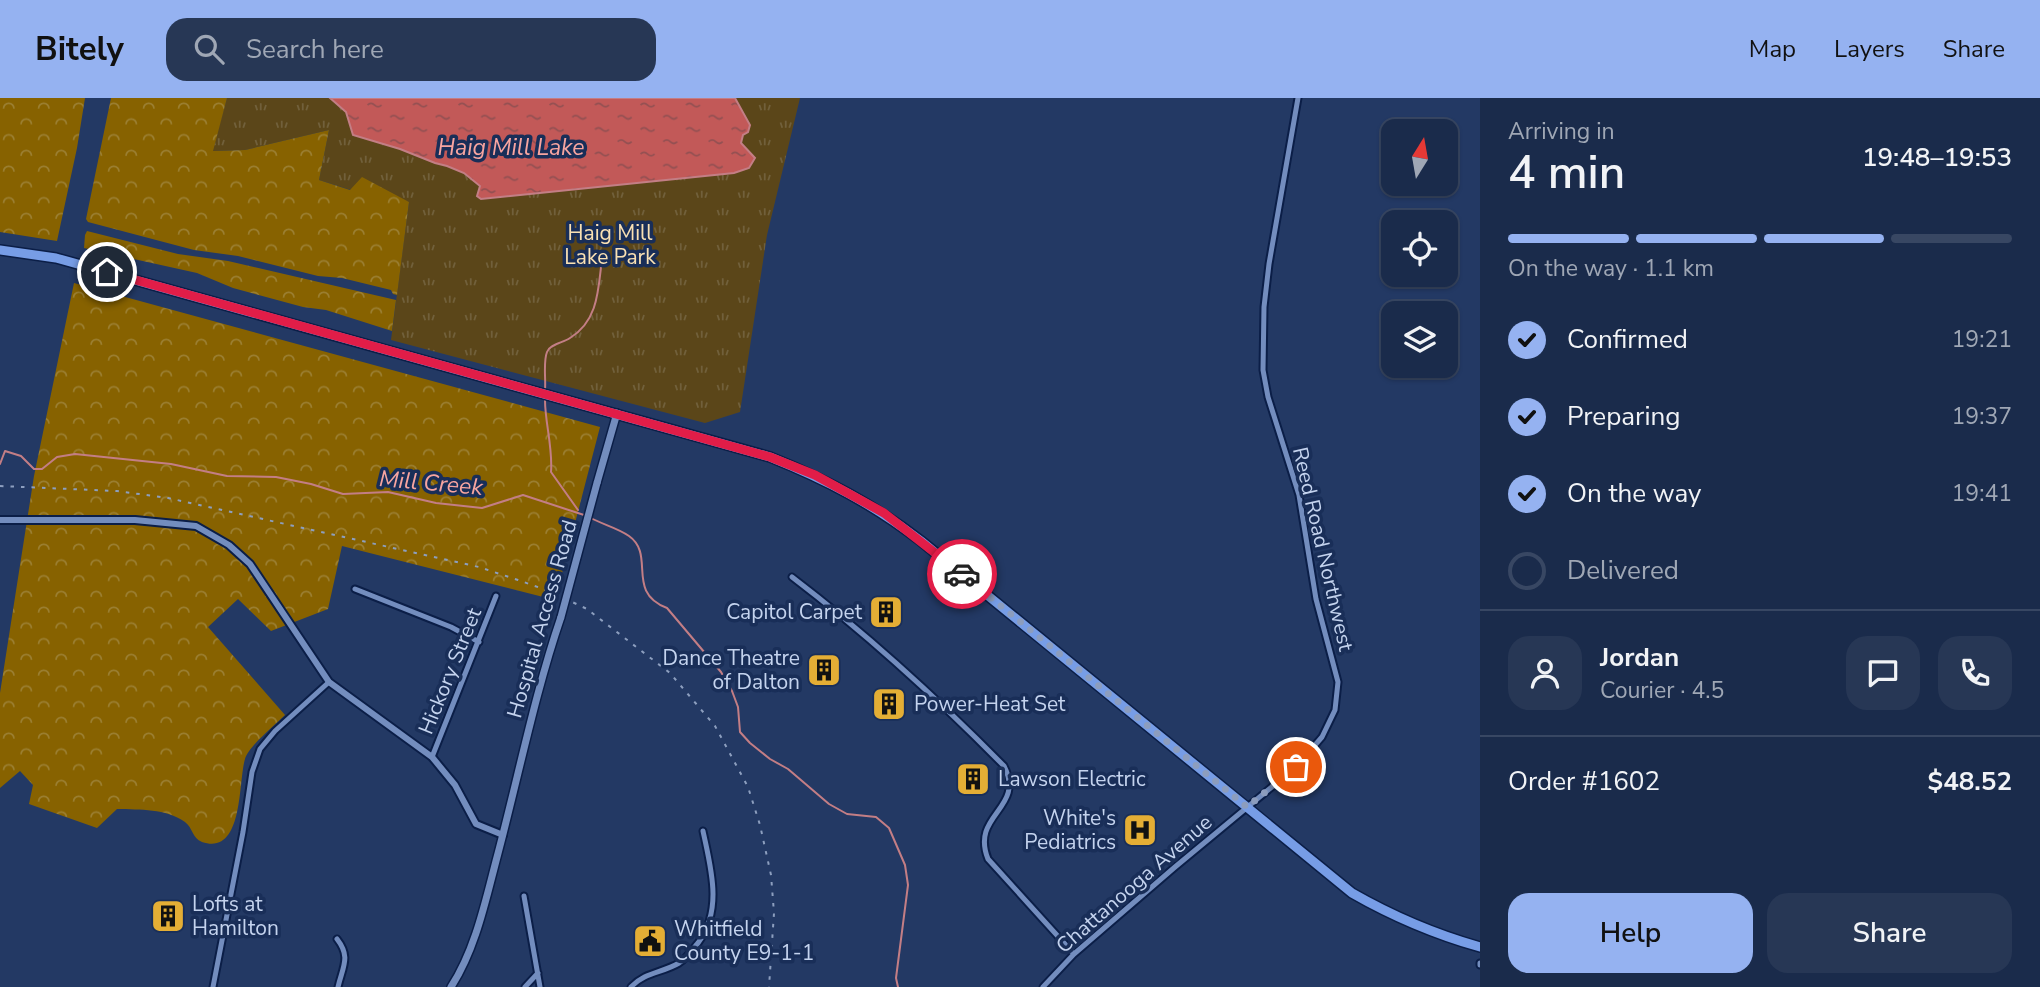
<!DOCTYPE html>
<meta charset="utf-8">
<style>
body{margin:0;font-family:"Nunito Sans",sans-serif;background:#273755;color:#f1f3f6;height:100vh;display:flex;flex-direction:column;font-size:26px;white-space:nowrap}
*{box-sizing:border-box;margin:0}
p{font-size:23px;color:#9fa7b5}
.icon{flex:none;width:38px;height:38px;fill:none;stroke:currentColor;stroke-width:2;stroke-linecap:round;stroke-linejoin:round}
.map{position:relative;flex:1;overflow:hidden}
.side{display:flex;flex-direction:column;background:#1a2b4b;width:560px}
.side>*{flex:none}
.needle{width:46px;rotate:11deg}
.buttons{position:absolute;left:1381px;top:21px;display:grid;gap:14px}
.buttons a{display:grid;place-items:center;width:77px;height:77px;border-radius:14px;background:#1a2b4b;box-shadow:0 2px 5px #0004,0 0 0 2px #384763;font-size:35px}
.pin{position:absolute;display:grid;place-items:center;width:60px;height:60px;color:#fff;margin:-30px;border:4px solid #fff;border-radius:50%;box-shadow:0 2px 7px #0007}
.courier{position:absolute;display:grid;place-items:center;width:70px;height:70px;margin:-35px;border:5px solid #e11d48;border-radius:50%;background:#fff;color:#222;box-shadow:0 2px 9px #0007}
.headline em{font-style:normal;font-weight:600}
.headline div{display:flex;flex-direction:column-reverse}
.headline{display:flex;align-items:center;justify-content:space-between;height:119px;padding:0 28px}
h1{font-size:46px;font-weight:600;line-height:52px}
.bar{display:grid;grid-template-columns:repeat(4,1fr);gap:10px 7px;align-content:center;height:84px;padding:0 28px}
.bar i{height:9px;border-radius:5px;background:#384763}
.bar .current{background:#95b2f1}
.bar p{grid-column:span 4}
.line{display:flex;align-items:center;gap:18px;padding:0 28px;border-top:2px solid #384763}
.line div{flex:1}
.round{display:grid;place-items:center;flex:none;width:74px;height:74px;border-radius:21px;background:#273755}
ol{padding:0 28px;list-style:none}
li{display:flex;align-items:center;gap:21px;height:77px}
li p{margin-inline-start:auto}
li .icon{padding:7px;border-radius:50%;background:#95b2f1;color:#111;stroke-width:4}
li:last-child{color:#9fa7b5}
li i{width:38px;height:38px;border:4px solid #384763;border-radius:50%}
.cta{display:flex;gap:14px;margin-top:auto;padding:14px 28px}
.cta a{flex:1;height:80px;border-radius:21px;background:#95b2f1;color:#111;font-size:28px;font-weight:600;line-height:80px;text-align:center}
.cta a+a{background:#273755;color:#f1f3f6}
header{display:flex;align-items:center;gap:42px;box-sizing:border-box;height:98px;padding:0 35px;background:#95b2f1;color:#111}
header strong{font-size:33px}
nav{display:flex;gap:38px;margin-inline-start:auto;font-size:24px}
.search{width:490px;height:63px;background:#273755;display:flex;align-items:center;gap:18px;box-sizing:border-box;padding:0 24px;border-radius:21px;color:#9fa7b5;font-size:26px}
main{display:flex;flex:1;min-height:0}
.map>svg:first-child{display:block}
.grass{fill:url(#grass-tufts)}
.forest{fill:url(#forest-crowns)}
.water{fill:url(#water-ripples);stroke:#c37e85;stroke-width:2}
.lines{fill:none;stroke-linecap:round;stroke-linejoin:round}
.stream{stroke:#c37e85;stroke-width:2}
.minor-casing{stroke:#0b1e47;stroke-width:9}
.tertiary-casing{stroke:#0b1e47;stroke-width:10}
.secondary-casing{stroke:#0b1e47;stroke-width:10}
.trunk-casing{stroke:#0b1e47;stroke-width:12}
.minor{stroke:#738dbe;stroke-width:5}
.tertiary{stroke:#738dbe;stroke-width:6}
.secondary{stroke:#738dbe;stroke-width:7}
.trunk{stroke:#779de6;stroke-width:9}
.rail{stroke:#8d9fbf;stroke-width:2;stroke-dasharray:3.5 7;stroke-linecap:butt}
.secondary-bridge-casing{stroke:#0b1e47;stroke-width:10;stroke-linecap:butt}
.secondary-bridge{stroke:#738dbe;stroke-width:7}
.done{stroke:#8c9dbe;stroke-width:7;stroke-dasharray:0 12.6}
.route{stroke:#e11d48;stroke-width:9}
.labels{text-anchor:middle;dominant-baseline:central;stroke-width:7;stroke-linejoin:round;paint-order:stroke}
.park-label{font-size:21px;fill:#fae1b3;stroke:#192e58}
.street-label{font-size:21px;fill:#c4d3ee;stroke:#192e58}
.poi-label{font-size:21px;fill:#c4d3ee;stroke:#192e58;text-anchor:start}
.water-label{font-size:23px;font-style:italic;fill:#f7a5a0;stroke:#192e58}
</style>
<header>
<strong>Bitely</strong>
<div class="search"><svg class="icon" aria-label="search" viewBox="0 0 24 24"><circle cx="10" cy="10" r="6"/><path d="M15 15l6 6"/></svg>Search here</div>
<nav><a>Map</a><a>Layers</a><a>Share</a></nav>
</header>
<main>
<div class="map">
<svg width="1480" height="889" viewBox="0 0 1480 889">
<defs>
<pattern id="grass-tufts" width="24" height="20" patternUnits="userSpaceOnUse" patternTransform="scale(1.75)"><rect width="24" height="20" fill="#5b4619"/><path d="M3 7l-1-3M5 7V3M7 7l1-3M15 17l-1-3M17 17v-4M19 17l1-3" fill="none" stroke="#71603b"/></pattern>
<pattern id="forest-crowns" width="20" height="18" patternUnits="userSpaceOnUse" patternTransform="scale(1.75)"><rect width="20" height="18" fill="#876200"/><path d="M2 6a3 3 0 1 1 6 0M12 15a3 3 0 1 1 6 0" fill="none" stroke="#9b7f32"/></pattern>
<pattern id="water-ripples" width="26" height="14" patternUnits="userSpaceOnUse" patternTransform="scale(1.75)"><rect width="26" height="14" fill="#c25958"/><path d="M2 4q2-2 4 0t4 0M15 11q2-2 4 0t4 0" fill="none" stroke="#935052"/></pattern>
</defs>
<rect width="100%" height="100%" fill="#233964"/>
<path class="grass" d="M227,0h573l-33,137 -27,177 -35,11 -314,-83 18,-138 -58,-12 -32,-10 10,-50 -84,20 -33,1z"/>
<path class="forest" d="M0,0h85l-8,50 -20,93 -57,-9z
M111,0h116l-14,53 32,-1 84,-20 -10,50 31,10 12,-13 47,25 -12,93 -4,-1 -2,-4 -49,-12 -24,-2 -80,-20 -44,-6 -106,-28 -2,-3z
M87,133l91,23 50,7 168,39 -4,31 -66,-21 -23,-3 -70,-19 -36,-15 -113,-25 1,-13z
M74,185l526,144 -45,173 -213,-54 -14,63 -57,22 -33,-32 -30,28 77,88c-10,10 -37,32 -40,44 -7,23 -1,97 -43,83 -10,-4 -9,-14 -17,-20 -20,-14 -44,-12 -68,-13l-20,19 -68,-24 4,-19 -13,-14 -20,17v-95l34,-217z"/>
<path class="water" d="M330,0h405l15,27 -2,7 -5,3 -2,8 14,15 -6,10 -15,5 -253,26 -4,-3 3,-10 -16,-13 -17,-7 -12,-3 -35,-14 -47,-14 -7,-23z"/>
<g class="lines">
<path class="stream" d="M545,292c1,-11 -2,-28 2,-38 3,-8 16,-9 23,-14 26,-16 28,-43 31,-71
M545,302c0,23 8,48 6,72l27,38
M0,366l5,-13 16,5 13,13h8l15,-12 18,-3 96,10 56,12 49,1 35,7 32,10 45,-2 48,11 46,5 41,-13 61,20
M589,419c12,7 29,11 40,19 27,19 -4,56 38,72l54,64 11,19 6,16 2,25 10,11 20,16 18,10 41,35 18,10 29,3 13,11 16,37 3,20 -12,93 2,9"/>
<g class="minor-casing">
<path id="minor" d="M792,479c76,58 145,121 212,189 22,43 -34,48 -16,93l86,95
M355,491l96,38 28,15
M432,659l64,-161
M524,798l16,91
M337,841c14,18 6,27 1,48
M1480,865v2
M213,889l30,-155 9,-60 8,-23 15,-18 54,-49
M525,889l13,-14
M631,889c14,-15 31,-14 48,-24 8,-5 13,-13 19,-20 25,-34 13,-74 5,-112
M1043,889l31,-33 101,-87 121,-100 26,-30 13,-27 3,-28 -22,-83 -17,-104 -31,-98 -5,-27 1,-63 5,-43 29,-166"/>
</g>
<g class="tertiary-casing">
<path id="tertiary" d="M0,422h135l61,6 33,19 21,19 79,118 103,75 23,28 21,39 27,11"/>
</g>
<g class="secondary-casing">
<path id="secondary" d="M597,385l20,-70
M451,889c24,-37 34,-84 45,-126 22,-82 38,-165 65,-244"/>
</g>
<g class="trunk-casing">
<path id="trunk" d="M0,152l56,8 714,199c57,23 103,47 151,84l431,352c42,24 82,41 128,54"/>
</g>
<use href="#minor" class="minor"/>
<use href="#tertiary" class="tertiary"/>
<use href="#secondary" class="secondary"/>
<use href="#trunk" class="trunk"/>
<path class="rail" d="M0,388l117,5 51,7 311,69 39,13 31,11 38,18 83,64 45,53 33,61 12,38 11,50 3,38 -5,74"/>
<g class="secondary-bridge-casing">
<path id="secondary-bridge" d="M561,519l36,-134"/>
</g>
<use href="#secondary-bridge" class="secondary-bridge"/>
</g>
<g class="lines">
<path class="done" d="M962,476l285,233 49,-40"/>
<path class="route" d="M107,174l663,185 45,18 69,38 78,61"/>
</g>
<defs>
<g id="building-square" transform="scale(1.75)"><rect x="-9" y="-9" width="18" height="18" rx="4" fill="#e4ae35" stroke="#192e58"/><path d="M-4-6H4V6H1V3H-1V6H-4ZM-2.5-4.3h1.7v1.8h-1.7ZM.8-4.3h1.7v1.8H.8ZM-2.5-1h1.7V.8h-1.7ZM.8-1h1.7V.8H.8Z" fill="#111"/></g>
<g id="hospital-square" transform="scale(1.75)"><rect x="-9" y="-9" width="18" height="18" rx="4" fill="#e4ae35" stroke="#192e58"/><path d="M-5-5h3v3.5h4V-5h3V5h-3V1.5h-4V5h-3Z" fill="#111"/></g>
<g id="civic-square" transform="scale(1.75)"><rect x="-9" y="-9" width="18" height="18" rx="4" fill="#e4ae35" stroke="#192e58"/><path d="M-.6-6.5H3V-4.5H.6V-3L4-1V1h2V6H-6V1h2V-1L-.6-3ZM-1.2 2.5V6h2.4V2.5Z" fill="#111"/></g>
</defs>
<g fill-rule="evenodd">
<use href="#building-square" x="886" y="514"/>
<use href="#building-square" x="824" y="572"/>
<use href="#building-square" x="889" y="606"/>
<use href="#building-square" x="973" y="681"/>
<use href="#hospital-square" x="1140" y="732"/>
<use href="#building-square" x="168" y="818"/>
<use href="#civic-square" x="650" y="843"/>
</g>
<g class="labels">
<g class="park-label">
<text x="610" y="135">Haig Mill<tspan x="610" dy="24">Lake Park</tspan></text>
</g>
<g class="street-label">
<text transform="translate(1323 451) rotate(77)">Reed Road Northwest</text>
<text transform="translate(542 521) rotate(-74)">Hospital Access Road</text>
<text transform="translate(450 573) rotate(-68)">Hickory Street</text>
<text transform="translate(1134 786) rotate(-41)">Chattanooga Avenue</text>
</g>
<g class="poi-label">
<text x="862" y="514" text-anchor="end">Capitol Carpet</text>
<text x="800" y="560" text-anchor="end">Dance Theatre<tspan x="800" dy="24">of Dalton</tspan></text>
<text x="914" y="606">Power-Heat Set</text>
<text x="998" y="681">Lawson Electric</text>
<text x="1116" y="720" text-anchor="end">White's<tspan x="1116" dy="24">Pediatrics</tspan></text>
<text x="192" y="806">Lofts at<tspan x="192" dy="24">Hamilton</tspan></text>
<text x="674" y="831">Whitfield<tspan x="674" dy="24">County E9-1-1</tspan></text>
</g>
<g class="water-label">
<text x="511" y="49">Haig Mill Lake</text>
<text transform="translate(431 385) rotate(5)">Mill Creek</text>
</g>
</g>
</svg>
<div class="buttons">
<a><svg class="needle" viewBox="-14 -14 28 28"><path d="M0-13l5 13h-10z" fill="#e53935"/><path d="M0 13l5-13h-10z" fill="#9fa7b5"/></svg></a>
<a><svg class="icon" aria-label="locate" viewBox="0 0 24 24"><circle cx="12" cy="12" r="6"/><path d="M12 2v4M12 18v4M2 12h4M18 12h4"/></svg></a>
<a><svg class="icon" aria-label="layers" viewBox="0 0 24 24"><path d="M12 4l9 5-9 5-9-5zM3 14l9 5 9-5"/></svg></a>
</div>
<div class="pin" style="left:1296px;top:669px;background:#ea580c"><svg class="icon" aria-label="bag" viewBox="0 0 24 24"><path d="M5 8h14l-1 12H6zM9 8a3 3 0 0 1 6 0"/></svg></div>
<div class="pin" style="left:107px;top:174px;background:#1f2937"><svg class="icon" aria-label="home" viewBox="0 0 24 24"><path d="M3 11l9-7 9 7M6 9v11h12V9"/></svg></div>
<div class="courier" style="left:962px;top:476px"><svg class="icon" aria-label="car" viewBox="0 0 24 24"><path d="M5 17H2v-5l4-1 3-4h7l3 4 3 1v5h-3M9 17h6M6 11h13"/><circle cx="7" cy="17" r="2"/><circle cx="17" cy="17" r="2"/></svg></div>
</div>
<section class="side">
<div class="headline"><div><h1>4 min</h1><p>Arriving in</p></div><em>19:48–19:53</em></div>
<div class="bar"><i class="current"></i><i class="current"></i><i class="current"></i><i></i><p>On the way · 1.1 km</p></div>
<ol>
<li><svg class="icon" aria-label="check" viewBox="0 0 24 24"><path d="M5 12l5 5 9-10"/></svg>Confirmed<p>19:21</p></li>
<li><svg class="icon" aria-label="check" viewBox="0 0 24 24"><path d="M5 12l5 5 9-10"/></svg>Preparing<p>19:37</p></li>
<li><svg class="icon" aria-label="check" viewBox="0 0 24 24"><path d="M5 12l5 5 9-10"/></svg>On the way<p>19:41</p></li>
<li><i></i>Delivered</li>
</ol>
<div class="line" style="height:126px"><a class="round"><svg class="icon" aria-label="person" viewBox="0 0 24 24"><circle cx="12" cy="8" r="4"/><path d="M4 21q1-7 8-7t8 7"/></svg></a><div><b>Jordan</b><p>Courier · 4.5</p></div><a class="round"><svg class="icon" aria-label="chat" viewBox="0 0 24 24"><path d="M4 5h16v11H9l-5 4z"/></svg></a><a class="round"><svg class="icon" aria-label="phone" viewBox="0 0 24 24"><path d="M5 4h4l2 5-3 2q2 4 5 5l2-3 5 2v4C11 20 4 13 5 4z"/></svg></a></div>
<div class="line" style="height:91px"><div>Order #1602</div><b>$48.52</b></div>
<div class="cta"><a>Help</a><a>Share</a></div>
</section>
</main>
